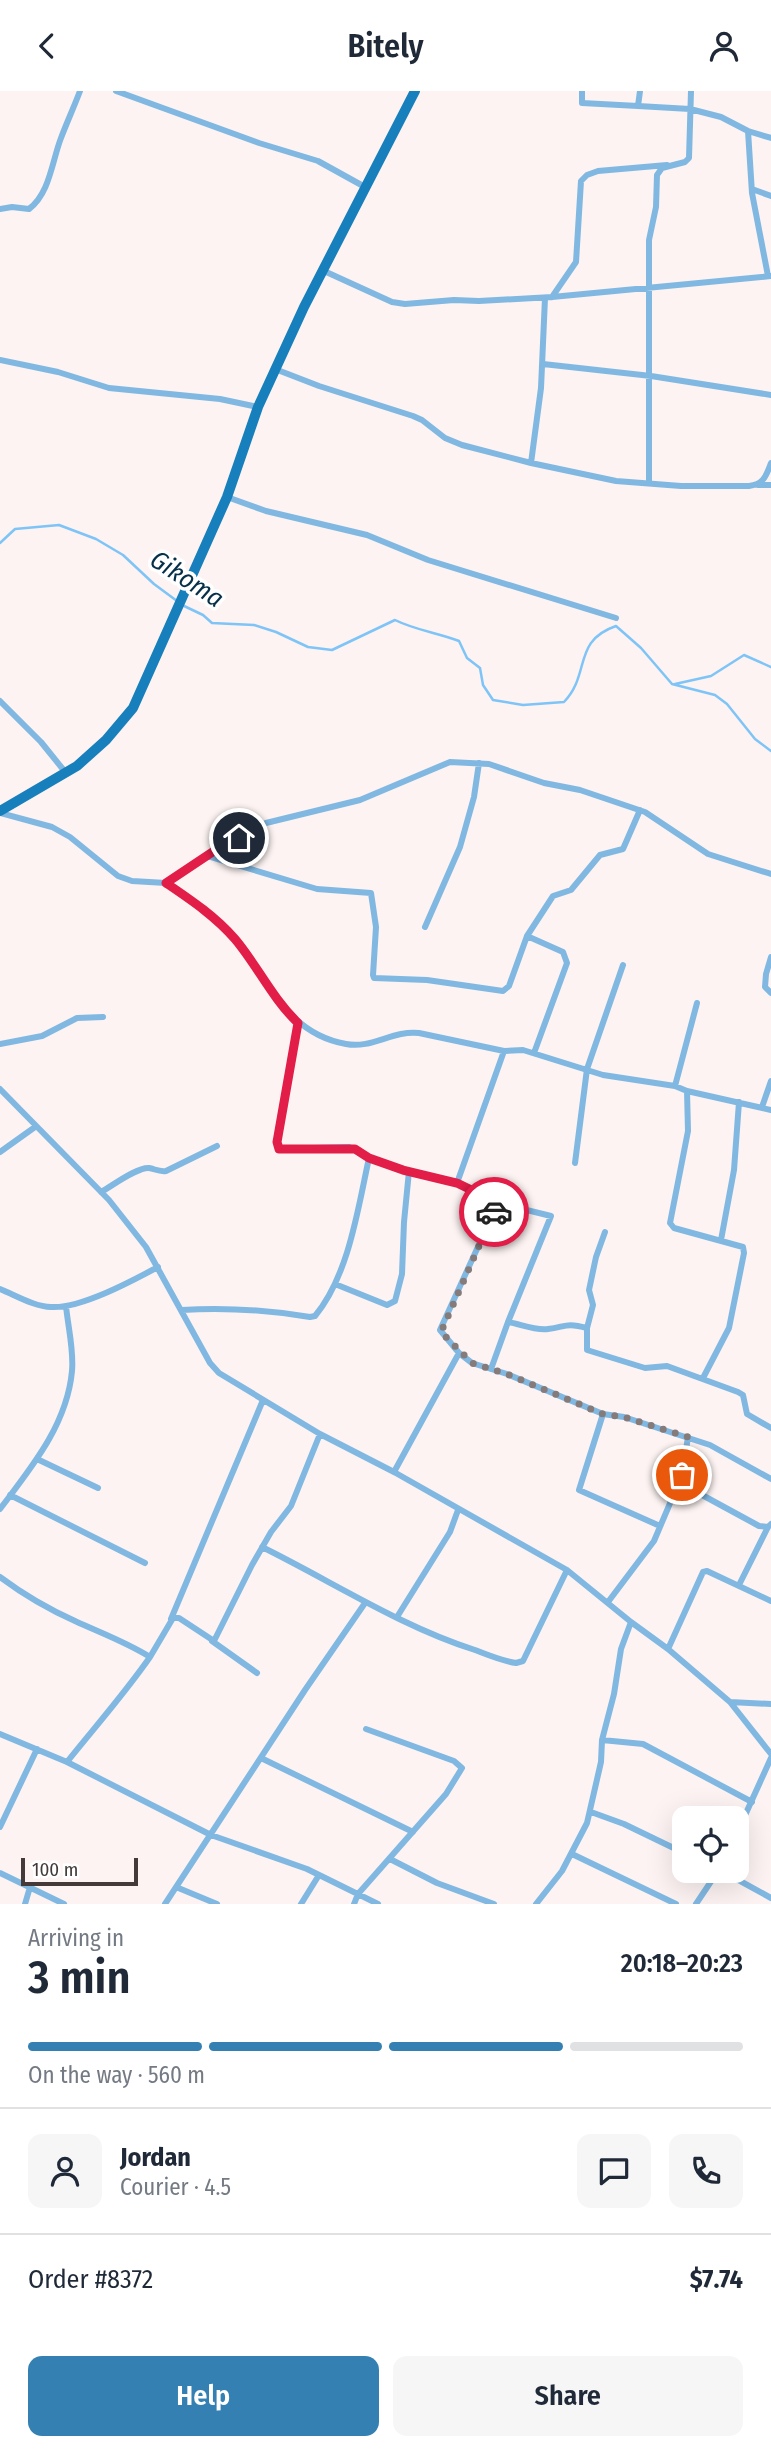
<!DOCTYPE html>
<meta charset="utf-8">
<style>
body{margin:0;font-family:"Fira Sans Condensed",sans-serif;background:#f6f6f7;color:#1f2937;height:100vh;display:flex;flex-direction:column;font-size:26px;white-space:nowrap}
*{box-sizing:border-box;margin:0}
p{font-size:23px;color:#747a83}
.icon{flex:none;width:38px;height:38px;fill:none;stroke:currentColor;stroke-width:2;stroke-linecap:round;stroke-linejoin:round}
.map{position:relative;height:1813px;overflow:hidden}
.panel{display:flex;flex-direction:column;background:#fff;flex:1}
.panel>*{flex:none}
.tools{position:absolute;left:672px;top:1715px;display:grid;gap:14px}
.tools a{display:grid;place-items:center;width:77px;height:77px;border-radius:14px;background:#fff;box-shadow:0 7px 28px #0002;font-size:35px}
.scale{position:absolute;left:21px;bottom:18px;width:117px;box-sizing:border-box;padding-left:7px;border:4px solid #433a39;border-top:0;font-size:19px;line-height:24px;white-space:nowrap;color:#433a39;-webkit-text-stroke:5px #fff;paint-order:stroke}
.pin{position:absolute;display:grid;place-items:center;width:60px;height:60px;color:#fff;margin:-30px;border:4px solid #fff;border-radius:50%;box-shadow:0 2px 7px #0007}
.courier{position:absolute;display:grid;place-items:center;width:70px;height:70px;margin:-35px;border:5px solid #e11d48;border-radius:50%;background:#fff;color:#222;box-shadow:0 2px 9px #0007}
.headline em{font-style:normal;font-weight:600}
.headline div{display:flex;flex-direction:column-reverse}
.headline{display:flex;align-items:center;justify-content:space-between;height:119px;padding:0 28px}
h1{font-size:46px;font-weight:600;line-height:52px}
.bar{display:grid;grid-template-columns:repeat(4,1fr);gap:10px 7px;align-content:center;height:84px;padding:0 28px}
.bar i{height:9px;border-radius:5px;background:#e0e1e3}
.bar .current{background:#3480b3}
.bar p{grid-column:span 4}
.line{display:flex;align-items:center;gap:18px;padding:0 28px;border-top:2px solid #e0e1e3}
.line div{flex:1}
.round{display:grid;place-items:center;flex:none;width:74px;height:74px;border-radius:14px;background:#f6f6f7}
.button{display:flex;gap:14px;margin-top:auto;padding:14px 28px}
.button a{flex:1;height:80px;border-radius:14px;background:#3480b3;color:#fff;font-size:28px;font-weight:600;line-height:80px;text-align:center}
.button a+a{background:#f6f6f7;color:#1f2937}
header{display:flex;justify-content:space-between;align-items:center;height:91px;padding:0 28px;background:#fff;font-size:32px;font-weight:600}
.map>svg:first-child{display:block}
.lines{fill:none;stroke-linecap:round;stroke-linejoin:round}
.stream{stroke:#7ec4f7;stroke-width:2.5}
.minor{stroke:#80b8e2;stroke-width:6}
.primary{stroke:#177fbc;stroke-width:10}
.done{stroke:#847b7a;stroke-width:7;stroke-dasharray:0 12.6}
.route{stroke:#e11d48;stroke-width:9}
.labels{text-anchor:middle;dominant-baseline:central;stroke-width:7;stroke-linejoin:round;paint-order:stroke}
.water-label{font-size:26px;font-style:italic;fill:#062f48;stroke:#fff}
</style>
<header><svg class="icon" aria-label="back" viewBox="0 0 24 24"><path d="M15 5l-7 7 7 7"/></svg>Bitely<svg class="icon" aria-label="person" viewBox="0 0 24 24"><circle cx="12" cy="8" r="4"/><path d="M4 21q1-7 8-7t8 7"/></svg></header>
<div class="map">
<svg width="771" height="1813" viewBox="0 0 771 1813">
<rect width="100%" height="100%" fill="#fcf3f2"/>
<g class="lines">
<path class="stream" d="M0,452l15,-14 44,-4 37,14 27,16 31,29 23,17
M182,514l21,10 9,8 42,2 22,7 32,15 24,3 63,-30c20,10 43,13 64,21l8,17 13,10 3,17 10,15 30,5 41,-3c27,-28 8,-61 52,-76l25,22 31,36 43,11 12,9 28,35 16,12
M675,593l36,-8 33,-21 27,12"/>
<path class="minor" d="M116,0l143,52 59,18 47,26
M582,0v12l56,3
M640,0l-2,15 52,3 31,8 27,14
M752,98l19,7
M0,118l12,-2 17,2c21,-16 23,-48 32,-71 6,-16 13,-31 19,-47
M324,180l68,31 13,2 49,-4 25,1 73,-4 219,-21
M768,185l-16,-83 -4,-62 23,7
M552,206l24,-35 5,-81 6,-6 11,-4 69,-6
M0,269l58,12 51,16 111,11 38,8
M543,273l108,12 120,19
M275,278l44,17 94,30 9,4 23,18 17,7 69,18 85,18 65,5h68c15,-2 17,-10 22,-23
M531,372l10,-75 4,-90
M649,392v-243l7,-33 1,-32 5,-7 23,-6 4,-4 2,-67
M758,394h13
M227,406l39,14 101,24 61,25 188,58
M0,610l41,41 25,31
M0,722l52,14 18,10 48,39 14,5 34,2 48,-32 52,-28 94,-23 90,-38 39,2 55,19 36,7 65,22 63,42 63,20
M207,765l110,33 54,4 5,34 -3,48 1,3 53,2 76,11 6,-5 18,-50 36,16 4,11 -33,90
M166,792c24,17 47,32 67,54 37,41 51,96 113,107 26,5 47,-14 73,-11l85,18 19,-1 80,25 72,11 12,5 84,19
M425,836l35,-80 14,-50 5,-34
M527,845l26,-40 18,-6 29,-35 23,-6 17,-39
M771,866l-5,17 -1,13 6,6
M298,932l-21,119 2,7 70,-2 20,11 40,13 -5,51 -2,52 -7,27 -8,4 -52,-21
M0,953l42,-8 35,-18 26,-1
M675,995l22,-83
M0,998l109,111 37,47 64,116 9,10 101,61 74,38 173,98 64,52 37,27 62,53 41,2
M687,1000l1,40 -18,92 4,5 69,19 1,6 -15,75 -26,50
M762,1016l9,-26
M0,1061l35,-25
M575,1072l12,-94 36,-104
M409,1080l48,12
M101,1101c11,-6 36,-25 48,-24 6,1 10,4 17,3l51,-25
M498,1112l53,13 -43,106
M721,1149l13,-70 5,-68
M0,1198c15,6 35,18 51,18 29,2 81,-26 107,-40
M182,1219c44,-3 85,0 128,7l5,-1c34,-41 43,-108 54,-158
M587,1237l6,-23 -4,-15 7,-33 9,-25
M459,1262l-19,-23 58,-127 -41,-20 47,-132
M491,1278l17,-47c12,2 28,9 40,7 18,-2 17,-7 39,-1v22l58,18 22,-2 71,26 5,3 4,19 24,14
M603,1323l-24,76 81,36
M37,1368l61,29
M394,1381l65,-119 13,10 35,11 96,40 21,3 86,28 61,34
M680,1392l79,43 9,1 3,-3
M10,1404l135,68
M0,1418c31,-41 67,-84 72,-138 2,-21 -4,-44 -6,-65
M262,1456c71,35 138,79 213,103 13,5 27,11 41,13l7,-2 44,-91
M0,1486c24,18 48,32 75,44 26,12 51,21 75,36l23,-39h6l35,23 38,-76 19,-33 20,-26 29,-72
M739,1494l29,-58
M608,1511l46,-61 28,-66 6,-38
M397,1526l53,-85 8,-22
M171,1528l92,-219
M212,1550l45,32
M668,1558l35,-77 4,-1 64,30
M730,1611l41,52
M0,1643l67,28 144,73 96,34 71,35
M602,1649l41,4 109,58
M261,1667l152,74
M67,1671c28,-35 58,-69 83,-105
M591,1721l33,12 60,29
M0,1736l37,-78
M737,1742l34,-75
M572,1763l104,50
M390,1768l47,24 57,21
M722,1780l49,27
M0,1782l64,31
M176,1796l41,17
M25,1813l5,-17
M165,1813l140,-214 60,-87
M301,1813l18,-29
M354,1813l4,-10 88,-100 16,-26 -8,-7 -88,-32
M536,1813l26,-33 25,-48 14,-61 1,-22 12,-46 7,-45 10,-27
M696,1813l22,-33"/>
<path class="primary" d="M0,720l77,-45 29,-26 27,-32 94,-211 31,-90 46,-100 111,-216"/>
</g>
<g class="lines">
<path class="done" d="M494,1121l-53,120 31,31 35,11 96,40 21,3 64,20 -6,38"/>
<path class="route" d="M239,747l-25,13 -48,32c25,17 49,33 69,56 22,26 37,59 63,84l-21,119 2,7h76l14,9 34,12 54,13 41,20 -4,9"/>
</g>
<g class="labels">
<g class="water-label">
<text transform="translate(187 488) rotate(33)">Gikoma</text>
</g>
</g>
</svg>
<div class="tools">
<a><svg class="icon" aria-label="locate" viewBox="0 0 24 24"><circle cx="12" cy="12" r="6"/><path d="M12 2v4M12 18v4M2 12h4M18 12h4"/></svg></a>
</div>
<div class="scale">100 m</div>
<div class="pin" style="left:682px;top:1384px;background:#ea580c"><svg class="icon" aria-label="bag" viewBox="0 0 24 24"><path d="M5 8h14l-1 12H6zM9 8a3 3 0 0 1 6 0"/></svg></div>
<div class="pin" style="left:239px;top:747px;background:#1f2937"><svg class="icon" aria-label="home" viewBox="0 0 24 24"><path d="M3 11l9-7 9 7M6 9v11h12V9"/></svg></div>
<div class="courier" style="left:494px;top:1121px"><svg class="icon" aria-label="car" viewBox="0 0 24 24"><path d="M5 17H2v-5l4-1 3-4h7l3 4 3 1v5h-3M9 17h6M6 11h13"/><circle cx="7" cy="17" r="2"/><circle cx="17" cy="17" r="2"/></svg></div>
</div>
<section class="panel">
<div class="headline"><div><h1>3 min</h1><p>Arriving in</p></div><em>20:18–20:23</em></div>
<div class="bar"><i class="current"></i><i class="current"></i><i class="current"></i><i></i><p>On the way · 560 m</p></div>
<div class="line" style="height:126px"><a class="round"><svg class="icon" aria-label="person" viewBox="0 0 24 24"><circle cx="12" cy="8" r="4"/><path d="M4 21q1-7 8-7t8 7"/></svg></a><div><b>Jordan</b><p>Courier · 4.5</p></div><a class="round"><svg class="icon" aria-label="chat" viewBox="0 0 24 24"><path d="M4 5h16v11H9l-5 4z"/></svg></a><a class="round"><svg class="icon" aria-label="phone" viewBox="0 0 24 24"><path d="M5 4h4l2 5-3 2q2 4 5 5l2-3 5 2v4C11 20 4 13 5 4z"/></svg></a></div>
<div class="line" style="height:91px"><div>Order #8372</div><b>$7.74</b></div>
<div class="button"><a>Help</a><a>Share</a></div>
</section>
